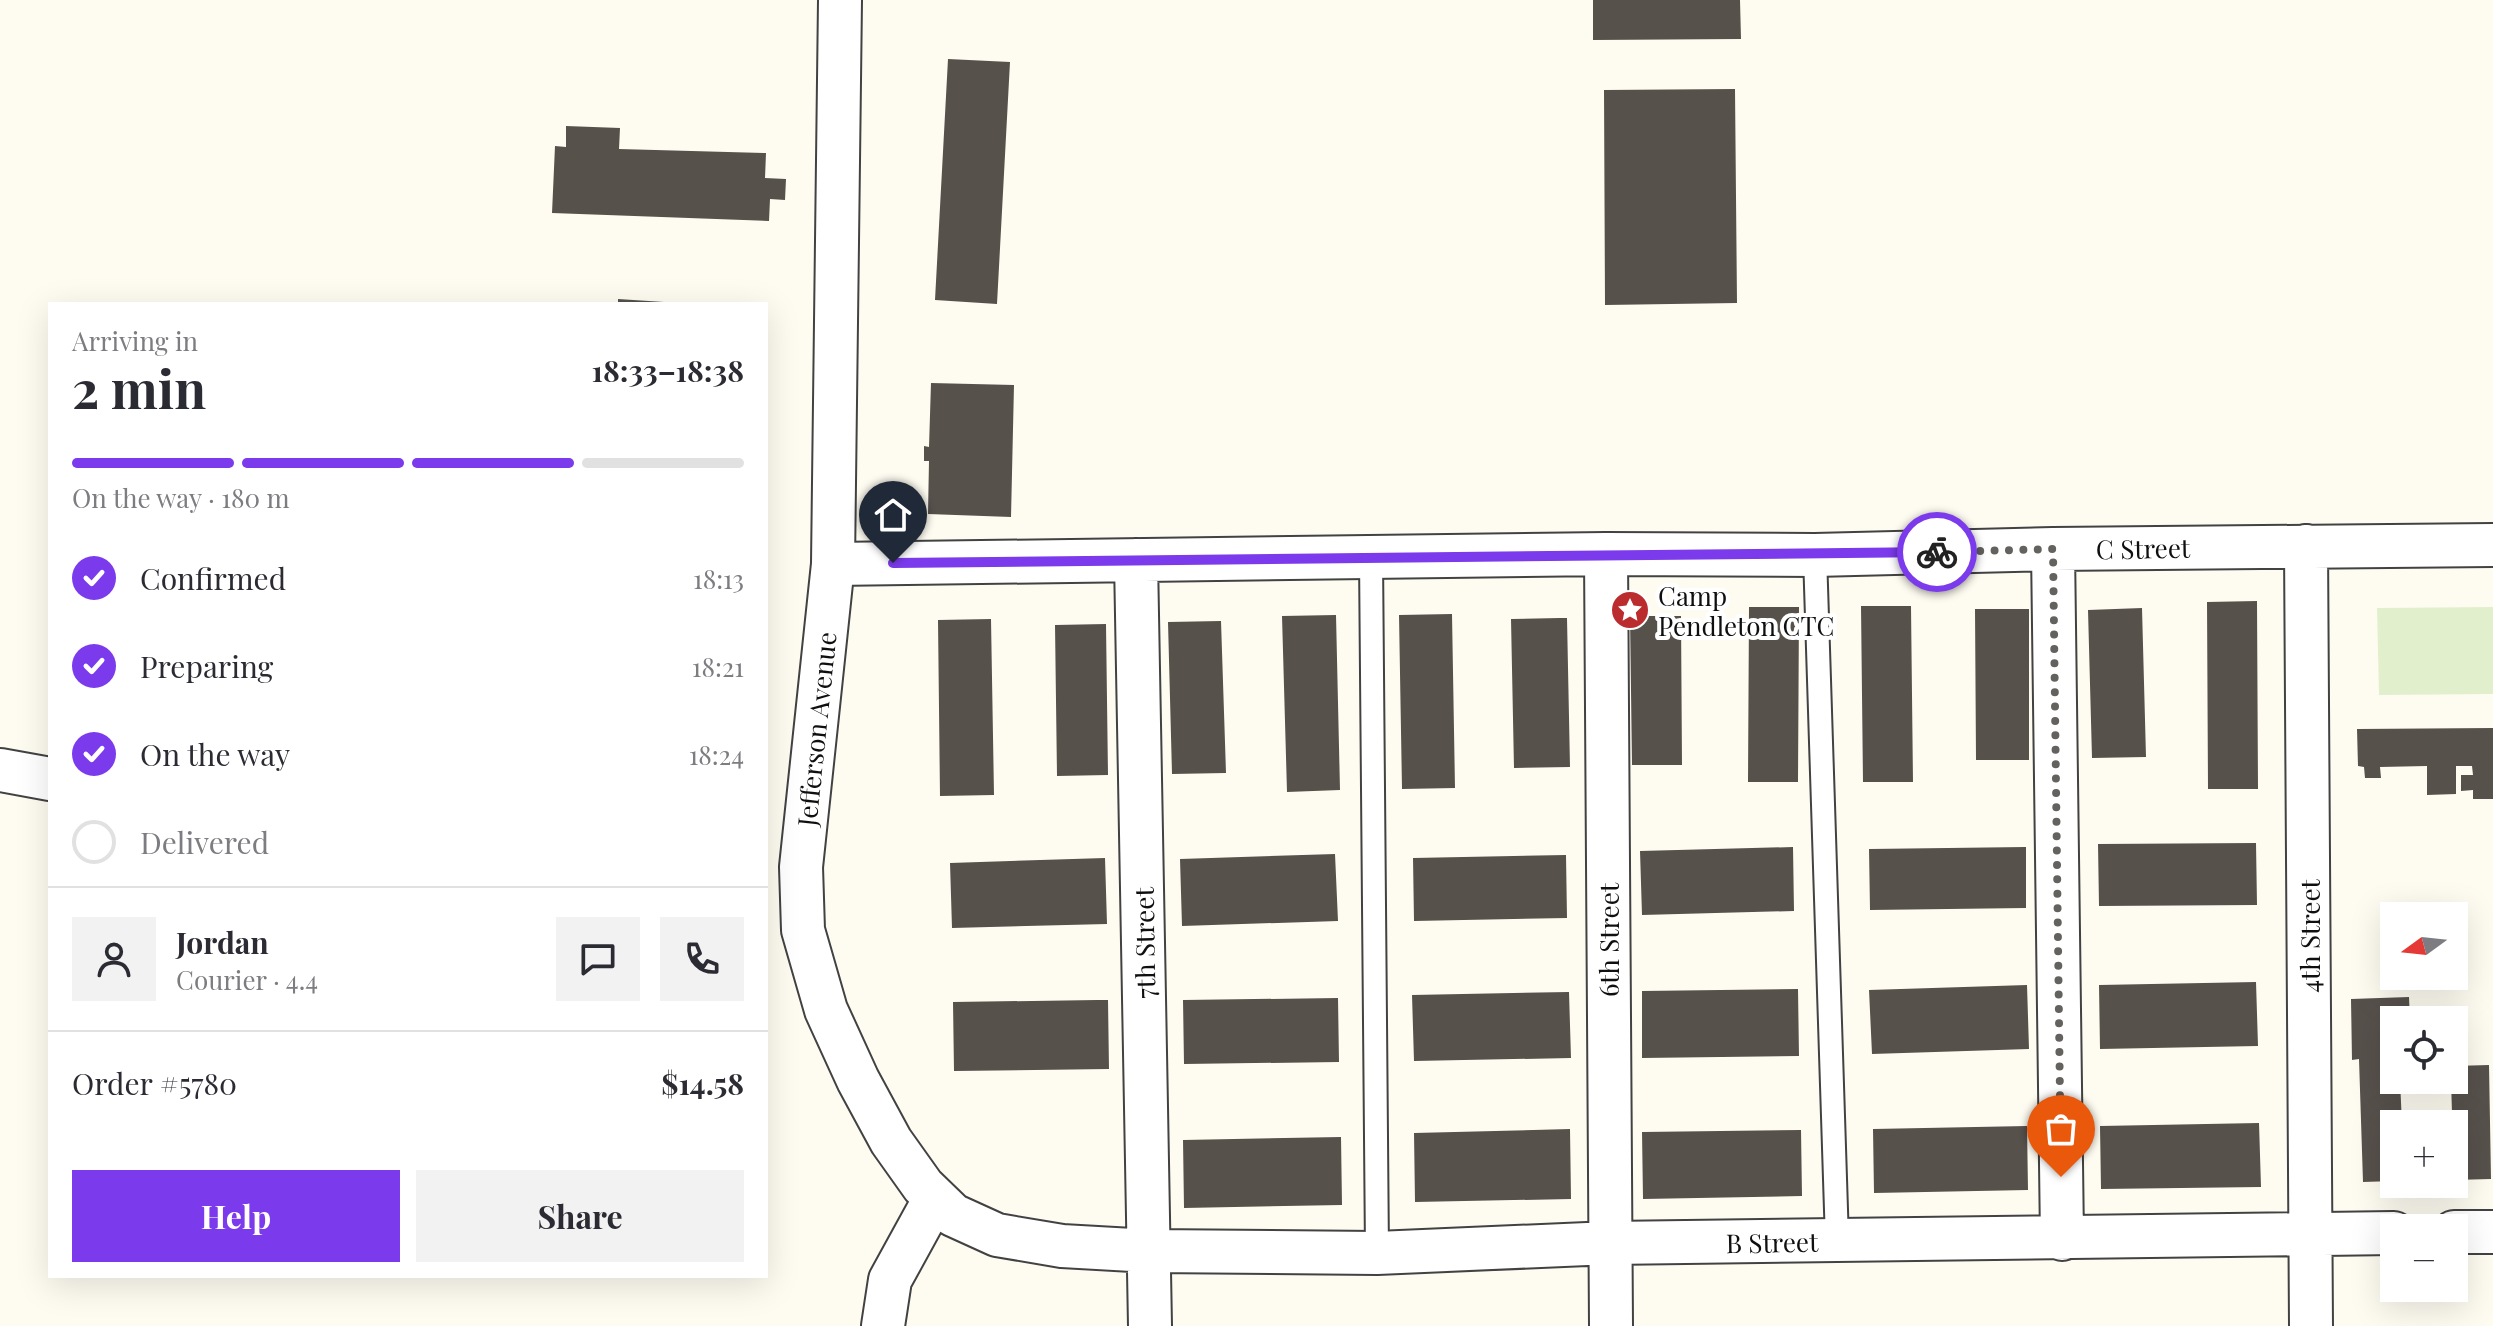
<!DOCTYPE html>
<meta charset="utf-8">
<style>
body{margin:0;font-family:"Playfair Display",serif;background:#f2f2f3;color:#2b2b33;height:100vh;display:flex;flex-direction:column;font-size:30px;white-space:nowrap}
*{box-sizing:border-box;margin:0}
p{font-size:26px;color:#7c7c81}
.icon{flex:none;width:44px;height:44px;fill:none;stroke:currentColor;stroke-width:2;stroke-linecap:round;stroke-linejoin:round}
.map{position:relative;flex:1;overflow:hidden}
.side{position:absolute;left:48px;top:302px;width:720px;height:976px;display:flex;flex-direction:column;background:#fff;border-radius:0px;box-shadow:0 8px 32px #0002}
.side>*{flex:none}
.needle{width:52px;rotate:255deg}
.buttons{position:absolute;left:2380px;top:902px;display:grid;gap:16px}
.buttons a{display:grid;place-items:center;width:88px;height:88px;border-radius:0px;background:#fff;box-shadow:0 8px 32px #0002;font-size:40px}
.pin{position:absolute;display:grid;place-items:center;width:68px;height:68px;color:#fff;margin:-82px -34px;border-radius:50% 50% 50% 0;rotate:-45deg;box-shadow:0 0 8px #0007}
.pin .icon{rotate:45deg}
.courier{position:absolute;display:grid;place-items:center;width:80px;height:80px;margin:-40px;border:6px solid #7c3aed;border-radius:50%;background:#fff;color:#222;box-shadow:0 2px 10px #0007}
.overview em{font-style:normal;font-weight:700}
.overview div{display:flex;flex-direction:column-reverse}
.overview{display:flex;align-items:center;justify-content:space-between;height:136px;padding:0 24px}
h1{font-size:52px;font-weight:700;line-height:60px}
.bar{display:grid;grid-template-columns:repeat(4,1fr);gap:12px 8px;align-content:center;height:96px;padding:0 24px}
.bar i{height:10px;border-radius:6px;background:#e1e1e2}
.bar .active{background:#7c3aed}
.bar p{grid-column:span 4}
.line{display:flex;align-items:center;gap:20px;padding:0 24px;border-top:2px solid #e1e1e2}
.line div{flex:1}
.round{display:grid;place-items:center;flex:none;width:84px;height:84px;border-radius:0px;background:#f2f2f3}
ol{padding:0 24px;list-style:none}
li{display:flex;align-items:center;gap:24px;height:88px}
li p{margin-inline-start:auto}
li .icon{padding:8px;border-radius:50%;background:#7c3aed;color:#fff;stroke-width:4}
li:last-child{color:#7c7c81}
li i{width:44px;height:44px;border:4px solid #e1e1e2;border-radius:50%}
.button{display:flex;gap:16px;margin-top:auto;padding:16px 24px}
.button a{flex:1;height:92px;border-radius:0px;background:#7c3aed;color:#fff;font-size:32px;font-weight:700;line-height:92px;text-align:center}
.button a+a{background:#f2f2f3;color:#2b2b33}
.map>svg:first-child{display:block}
.pitch{fill:#e2efcd}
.building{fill:#57514c}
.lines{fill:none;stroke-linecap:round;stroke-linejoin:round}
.lane-casing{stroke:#424242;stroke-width:26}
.street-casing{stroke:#424242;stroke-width:46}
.lane{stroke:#fff;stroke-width:22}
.street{stroke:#fff;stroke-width:42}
.done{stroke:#63625e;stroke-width:8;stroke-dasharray:0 14.4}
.route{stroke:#7c3aed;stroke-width:10}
.labels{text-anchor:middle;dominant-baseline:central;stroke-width:8;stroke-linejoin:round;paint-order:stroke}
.street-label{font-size:26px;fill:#0f0f0f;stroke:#fff}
.poi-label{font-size:26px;fill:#0f0f0f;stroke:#fff;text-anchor:start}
</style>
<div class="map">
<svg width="2493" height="1326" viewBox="0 0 2493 1326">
<rect width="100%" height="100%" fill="#fefcf1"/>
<path class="pitch" d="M2493,607v87l-114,1 -2,-87z"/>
<path class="building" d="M1593,0h147l1,39 -148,1z
M948,59l62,3 -13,242 -62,-4z
M1735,89l2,214 -132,2 -1,-215z
M566,126l54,2 -1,21 147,4 -1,25 21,1 -1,21 -15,-1 -1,22 -217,-8 3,-67 11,1z
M618,299l46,3v2h-46z
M931,383l83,2 -3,132 -83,-3 1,-53h-5v-15l5,1z
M2257,601l1,188h-50l-1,-187z
M1861,606h50l2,176h-50z
M1749,607h50l-1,175h-50z
M2142,608l4,149 -54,1 -4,-148z
M1975,609h54v151h-53z
M1452,614l3,174 -53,1 -3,-174z
M1336,615l4,175 -53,2 -5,-176z
M1630,616h51l1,149h-50z
M1560,618h7l3,149 -56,1 -3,-149z
M991,619l3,176 -54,1 -2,-176z
M1221,621l5,152 -54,1 -4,-152z
M1106,624l2,151 -51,1 -2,-151z
M2493,728v71h-20v-9l-12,1v-16h12l-1,-9h-16v28l-29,1v-29l-47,1 1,11h-16l-1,-11 -6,-1 -1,-37z
M2256,843l1,62 -158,1 -1,-62z
M1793,847l1,64 -152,4 -2,-64z
M2026,847v61l-156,2 -1,-61z
M1335,854l3,67 -156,5 -2,-67z
M1566,855l1,63 -153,3 -1,-63z
M1105,858l2,66 -155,4 -2,-65z
M2256,982l2,64 -158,3 -1,-64z
M2027,985l2,64 -157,5 -3,-64z
M1798,989l1,67 -157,2v-67z
M1569,992l2,66 -157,3 -2,-66z
M2409,997l1,23h-16v60h6l2,44h-8v57l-31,1 -4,-123 -7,1 -1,-61z
M1338,998l1,64 -155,2 -1,-64z
M1097,1000h11l1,69 -155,2 -1,-69z
M2489,1065l2,114 -37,1 -3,-100h3v-14z
M2259,1123l2,64 -160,2 -1,-63z
M2027,1126l1,64 -154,3 -1,-64z
M1570,1129l1,70 -156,3 -1,-69z
M1801,1130l1,66 -159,3 -1,-67z
M1341,1137l1,68 -158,3 -1,-68z"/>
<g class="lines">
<g class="lane-casing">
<path id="lane" d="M1815,555l22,686
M1371,557l6,696"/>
</g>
<g class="street-casing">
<path id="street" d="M840,0l-7,564 -32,303 2,63 23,80 32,70 33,61 32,45 30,29 44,20 65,11 88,5 227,2 233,-10 784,-10
M2306,546l5,780
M2053,549l9,690
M1606,554l5,772
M1136,560l14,766
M833,564l773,-10 209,1 238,-6 440,-4
M0,770l50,9
M2454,1232h39
M883,1326l7,-46 45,-82"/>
</g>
<use href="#lane" class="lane"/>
<use href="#street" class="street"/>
</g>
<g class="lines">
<path class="done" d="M1937,552l116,-3 8,628"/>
<path class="route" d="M893,563l1044,-11"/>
</g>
<defs>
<g id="sight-disc" transform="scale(2)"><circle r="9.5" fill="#ba2c2e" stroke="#fff"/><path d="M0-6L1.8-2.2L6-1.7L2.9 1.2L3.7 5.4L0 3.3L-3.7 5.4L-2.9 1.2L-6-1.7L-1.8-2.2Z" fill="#fff"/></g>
</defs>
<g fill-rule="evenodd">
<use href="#sight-disc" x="1630" y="610"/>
</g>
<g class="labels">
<g class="street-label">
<text transform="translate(2143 548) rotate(-1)">C Street</text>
<text transform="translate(816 729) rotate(-84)">Jefferson Avenue</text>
<text transform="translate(2309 936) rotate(-90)">4th Street</text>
<text transform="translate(1608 940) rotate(-90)">6th Street</text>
<text transform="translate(1144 943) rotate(-91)">7th Street</text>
<text transform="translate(1772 1242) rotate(-1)">B Street</text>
</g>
<g class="poi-label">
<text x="1658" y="595">Camp<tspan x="1658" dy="30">Pendleton CTC</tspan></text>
</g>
</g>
</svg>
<div class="buttons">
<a><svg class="needle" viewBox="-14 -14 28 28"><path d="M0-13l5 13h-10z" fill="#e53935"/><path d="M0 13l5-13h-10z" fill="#7c7c81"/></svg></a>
<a><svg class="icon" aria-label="locate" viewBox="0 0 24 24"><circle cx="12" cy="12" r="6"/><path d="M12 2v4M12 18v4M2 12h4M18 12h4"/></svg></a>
<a>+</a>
<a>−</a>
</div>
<div class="pin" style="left:2061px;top:1177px;background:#ea580c"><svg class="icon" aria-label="bag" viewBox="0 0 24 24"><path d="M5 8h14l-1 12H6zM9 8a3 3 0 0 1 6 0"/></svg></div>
<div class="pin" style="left:893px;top:563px;background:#1f2937"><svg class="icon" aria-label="home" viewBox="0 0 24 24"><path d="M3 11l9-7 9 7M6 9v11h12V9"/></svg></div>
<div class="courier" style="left:1937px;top:552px"><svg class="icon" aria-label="bike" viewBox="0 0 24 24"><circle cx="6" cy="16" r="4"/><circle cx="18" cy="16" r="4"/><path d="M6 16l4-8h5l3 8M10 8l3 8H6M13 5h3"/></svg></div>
<section class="side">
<div class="overview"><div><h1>2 min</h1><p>Arriving in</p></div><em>18:33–18:38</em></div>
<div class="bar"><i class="active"></i><i class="active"></i><i class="active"></i><i></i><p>On the way · 180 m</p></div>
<ol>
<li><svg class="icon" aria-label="check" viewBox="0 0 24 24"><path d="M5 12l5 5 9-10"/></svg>Confirmed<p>18:13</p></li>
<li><svg class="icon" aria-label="check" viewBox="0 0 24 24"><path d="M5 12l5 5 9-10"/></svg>Preparing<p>18:21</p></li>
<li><svg class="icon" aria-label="check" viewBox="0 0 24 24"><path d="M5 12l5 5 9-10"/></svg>On the way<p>18:24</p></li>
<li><i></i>Delivered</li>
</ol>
<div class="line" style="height:144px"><a class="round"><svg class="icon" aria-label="person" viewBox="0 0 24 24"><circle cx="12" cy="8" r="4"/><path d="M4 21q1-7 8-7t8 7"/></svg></a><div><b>Jordan</b><p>Courier · 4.4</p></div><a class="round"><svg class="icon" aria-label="chat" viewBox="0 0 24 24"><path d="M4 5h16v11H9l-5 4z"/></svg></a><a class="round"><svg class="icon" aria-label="phone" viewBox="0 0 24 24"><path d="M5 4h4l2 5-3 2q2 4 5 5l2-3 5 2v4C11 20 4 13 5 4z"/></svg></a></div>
<div class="line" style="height:104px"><div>Order #5780</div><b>$14.58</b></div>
<div class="button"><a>Help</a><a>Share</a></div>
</section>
</div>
